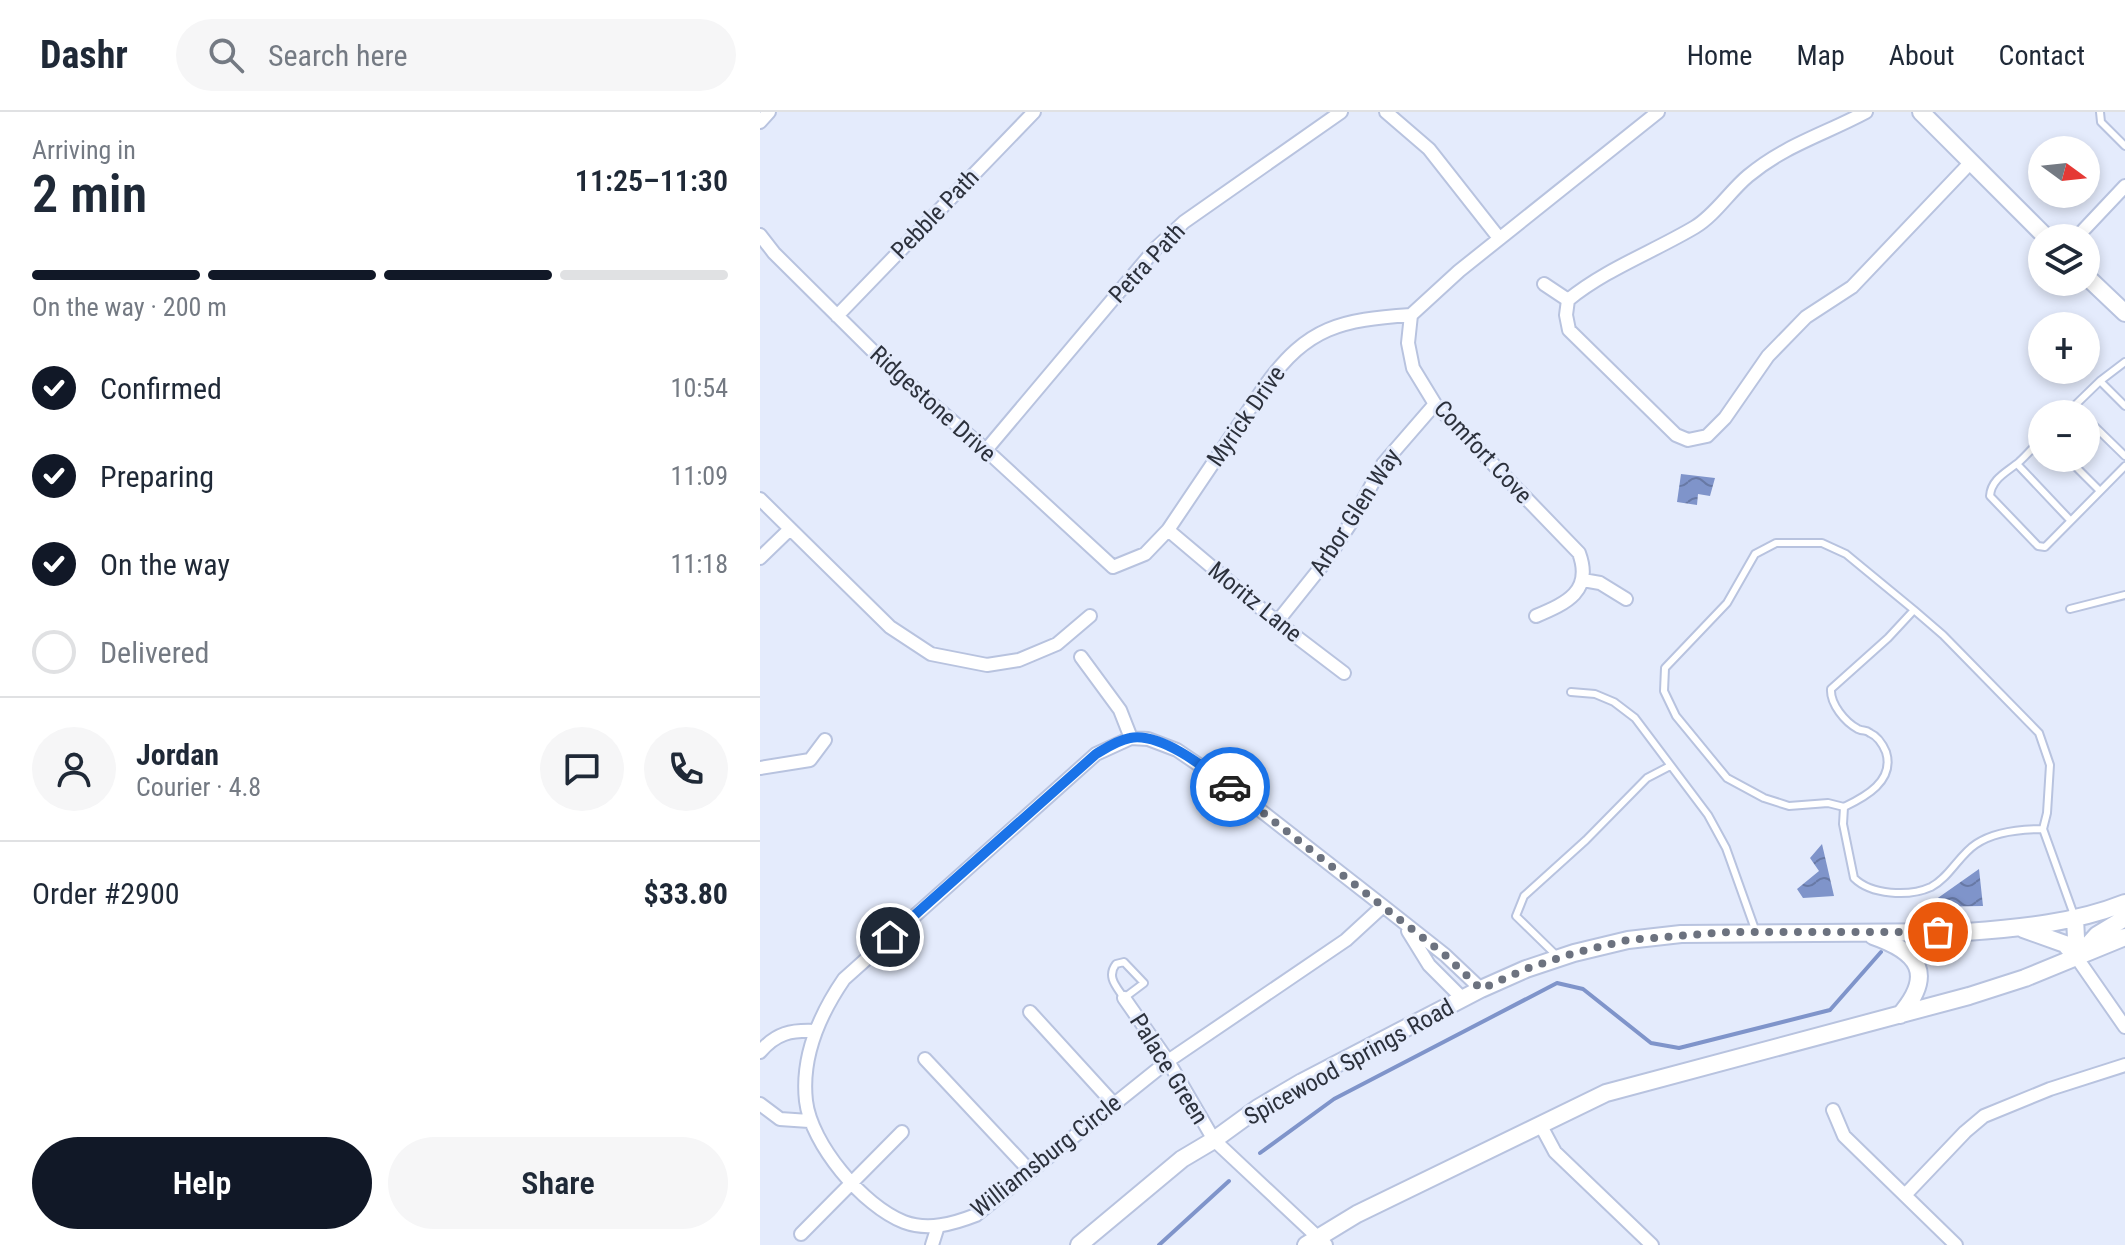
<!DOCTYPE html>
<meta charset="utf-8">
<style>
body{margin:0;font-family:"Roboto Condensed",sans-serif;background:#f6f6f7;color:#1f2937;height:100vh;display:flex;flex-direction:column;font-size:30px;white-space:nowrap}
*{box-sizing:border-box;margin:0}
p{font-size:26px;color:#747a83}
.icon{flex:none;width:44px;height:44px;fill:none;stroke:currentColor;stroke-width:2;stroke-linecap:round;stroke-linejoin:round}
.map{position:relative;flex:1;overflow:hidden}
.details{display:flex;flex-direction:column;background:#fff;width:760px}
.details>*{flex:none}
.needle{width:52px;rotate:105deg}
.controls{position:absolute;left:1268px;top:24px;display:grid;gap:16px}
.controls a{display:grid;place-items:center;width:72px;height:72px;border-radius:50%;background:#fff;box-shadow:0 4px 12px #0003;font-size:40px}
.pin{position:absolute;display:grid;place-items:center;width:68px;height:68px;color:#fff;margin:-34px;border:4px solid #fff;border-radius:50%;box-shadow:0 2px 8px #0007}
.courier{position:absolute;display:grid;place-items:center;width:80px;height:80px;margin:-40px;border:6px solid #1a73e8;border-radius:50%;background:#fff;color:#222;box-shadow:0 2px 10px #0007}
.head em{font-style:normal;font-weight:600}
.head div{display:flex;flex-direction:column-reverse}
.head{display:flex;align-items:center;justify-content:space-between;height:136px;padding:0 32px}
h1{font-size:52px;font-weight:600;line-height:60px}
.bar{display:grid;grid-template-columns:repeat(4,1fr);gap:12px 8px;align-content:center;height:96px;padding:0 32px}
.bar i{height:10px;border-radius:6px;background:#e0e1e3}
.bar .selected{background:#111827}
.bar p{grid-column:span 4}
.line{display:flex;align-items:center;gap:20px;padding:0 32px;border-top:2px solid #e0e1e3}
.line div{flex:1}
.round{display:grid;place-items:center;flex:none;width:84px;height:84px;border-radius:42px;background:#f6f6f7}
ol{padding:0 32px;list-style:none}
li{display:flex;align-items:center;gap:24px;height:88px}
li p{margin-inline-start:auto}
li .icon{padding:8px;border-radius:50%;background:#111827;color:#fff;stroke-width:4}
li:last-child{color:#747a83}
li i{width:44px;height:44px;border:4px solid #e0e1e3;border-radius:50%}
.primary-button{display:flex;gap:16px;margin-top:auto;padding:16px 32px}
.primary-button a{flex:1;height:92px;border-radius:48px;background:#111827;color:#fff;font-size:32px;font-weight:600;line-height:92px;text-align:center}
.primary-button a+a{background:#f6f6f7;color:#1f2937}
header{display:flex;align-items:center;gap:48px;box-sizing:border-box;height:112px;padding:0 40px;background:#fff;border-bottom:2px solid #e0e1e3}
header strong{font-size:38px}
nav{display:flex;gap:44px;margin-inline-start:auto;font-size:28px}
.search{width:560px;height:72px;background:#f6f6f7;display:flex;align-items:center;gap:20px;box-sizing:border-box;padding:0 28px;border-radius:44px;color:#747a83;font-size:30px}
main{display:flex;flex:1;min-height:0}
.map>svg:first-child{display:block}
.water{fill:url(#water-waves)}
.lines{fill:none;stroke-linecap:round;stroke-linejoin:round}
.stream{stroke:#7f94ca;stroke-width:4}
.lane-casing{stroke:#b8c3df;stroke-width:10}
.street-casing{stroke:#b8c3df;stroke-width:16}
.secondary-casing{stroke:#b8c3df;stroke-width:20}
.lane{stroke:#fff;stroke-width:6}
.street{stroke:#fff;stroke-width:12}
.secondary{stroke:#fff;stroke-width:16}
.done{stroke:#6c727f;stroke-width:8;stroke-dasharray:0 14.4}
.route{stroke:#1a73e8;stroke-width:10}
.labels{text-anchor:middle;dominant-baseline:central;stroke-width:6;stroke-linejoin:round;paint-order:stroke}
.street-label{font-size:24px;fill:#2c313c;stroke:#e4ebfc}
</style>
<header>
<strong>Dashr</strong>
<div class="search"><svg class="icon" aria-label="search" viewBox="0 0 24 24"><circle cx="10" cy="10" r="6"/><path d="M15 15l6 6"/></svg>Search here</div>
<nav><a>Home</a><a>Map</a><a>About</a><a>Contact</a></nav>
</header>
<main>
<section class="details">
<div class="head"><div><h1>2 min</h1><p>Arriving in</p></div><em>11:25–11:30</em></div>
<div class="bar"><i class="selected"></i><i class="selected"></i><i class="selected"></i><i></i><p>On the way · 200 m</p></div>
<ol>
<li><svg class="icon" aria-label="check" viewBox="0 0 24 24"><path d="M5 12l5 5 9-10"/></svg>Confirmed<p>10:54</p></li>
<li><svg class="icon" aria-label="check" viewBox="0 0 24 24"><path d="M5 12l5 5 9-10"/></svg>Preparing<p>11:09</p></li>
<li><svg class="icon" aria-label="check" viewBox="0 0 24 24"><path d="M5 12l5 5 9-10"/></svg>On the way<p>11:18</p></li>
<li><i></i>Delivered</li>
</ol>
<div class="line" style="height:144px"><a class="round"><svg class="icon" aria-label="person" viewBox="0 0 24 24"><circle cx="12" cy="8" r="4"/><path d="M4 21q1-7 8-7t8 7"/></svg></a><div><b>Jordan</b><p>Courier · 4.8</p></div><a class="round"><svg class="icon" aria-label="chat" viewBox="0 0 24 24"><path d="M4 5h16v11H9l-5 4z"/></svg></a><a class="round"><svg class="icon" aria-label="phone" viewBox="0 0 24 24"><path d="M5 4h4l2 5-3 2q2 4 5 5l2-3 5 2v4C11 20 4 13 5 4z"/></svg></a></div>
<div class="line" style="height:104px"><div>Order #2900</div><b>$33.80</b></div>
<div class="primary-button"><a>Help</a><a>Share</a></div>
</section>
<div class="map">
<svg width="1365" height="1133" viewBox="0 0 1365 1133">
<defs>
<pattern id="water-waves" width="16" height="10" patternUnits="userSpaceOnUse" patternTransform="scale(2)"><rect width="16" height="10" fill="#7f94ca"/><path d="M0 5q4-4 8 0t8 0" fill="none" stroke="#6879a5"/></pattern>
</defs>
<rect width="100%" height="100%" fill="#e4ebfc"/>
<path class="water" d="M921,362l34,4 -5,18 -12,-2 -1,11 -20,-3z
M1062,732l12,52 -31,2 -6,-9 22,-18 -9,-13z
M1219,757l4,37 -58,1z"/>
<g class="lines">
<path class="stream" d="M500,1041l74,-54 223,-116 26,6 68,54 28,5 151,-38 51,-58
M399,1133l70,-64"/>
<g class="lane-casing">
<path id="lane" d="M1340,0l1,10 24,24
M1340,269l25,25
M1306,302l34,-33 25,-19
M1326,306l39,38
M1282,327c-8,7 -15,16 -23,23 -12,10 -28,17 -29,34l48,50 7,1 80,-81
M1307,346l33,33
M1257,352l53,56
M1310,497l55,-14
M811,580l24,2 19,8 21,16 73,97 18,33 30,84
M1084,695l-16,-4 -39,3 -25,-8 -37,-20 -51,-62 -12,-25 1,-23 62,-65 28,-49 21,-11h46l24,11 68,56
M1283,717l4,-16 3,-48 -11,-32 -96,-98 -29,-25 -26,28 -57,51c-1,15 14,33 27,40 6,3 7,0 12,4 7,3 13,12 16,19 9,29 -21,45 -42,55l-1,17 11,54c17,17 55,19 77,9 18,-9 28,-32 45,-43 19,-13 45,-15 67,-15l31,86
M797,844l-41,-40 8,-20 62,-56 61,-62 23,-12
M364,850l20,21 -20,15c-7,-11 -18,-21 -8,-34z"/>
</g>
<g class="street-casing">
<path id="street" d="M626,0l43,37 70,89
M1106,0c-41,22 -81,33 -118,64 -18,15 -33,39 -53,51 -42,25 -89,42 -127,73l-2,15 3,15 107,105 12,5 19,-4 18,-18 43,-62 38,-39 46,-30 119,-125
M0,10l9,-10
M0,123l14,18 114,113 98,84 127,117 32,-13 23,-24 97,-144c43,-60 76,-66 146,-71
M1316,126l49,-52
M784,172l24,16
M77,204l197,-204
M226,338l170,-202 28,-26 157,-110
M0,387l130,128 41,27 56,11 32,-5 38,-16 33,-28
M408,418l109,92 67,51
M0,446l30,-29
M823,468l17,3 26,16
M776,504c31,-13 57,-25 43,-63l-144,-149 -22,-36 -5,-25 3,-28 48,-44 199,-159
M517,510l48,-60 27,-41 31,-57 52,-60
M321,545l39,53 11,28
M0,656l50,-8 15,-20
M623,794l-37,34 -178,121 -192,154c-23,9 -48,16 -72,7 -41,-16 -93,-78 -98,-121 -5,-44 14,-87 38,-122l252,-225 35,-16 17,1 29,11 47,32 159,124 62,49 36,34
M648,819l21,34 34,34
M1317,846l48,69
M364,886l44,63 46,79 112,105
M270,900l84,92
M0,940c16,-19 31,-22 55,-21
M165,947l105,112
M0,992l20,15 29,2
M1073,998l11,26 112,109
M780,1012l15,28 97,93
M1145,1083l60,-63 19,-16 66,-27 75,-24
M41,1122l101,-102
M172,1133l6,-19"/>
</g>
<g class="secondary-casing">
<path id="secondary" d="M1161,0l126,126
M1326,164l39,37
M1315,806l2,40
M1263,817l42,15 12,14
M1113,824c46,16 62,38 27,79
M1320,842l17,-19 28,-17
M319,1133l103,-86 32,-19 44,-32 44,-26 179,-93 45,-20 48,-16 54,-13 53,-6 285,-2c54,-4 109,-9 159,-29
M546,1133l51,-31 249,-121 363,-97 56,-18 100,-41"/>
</g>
<use href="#lane" class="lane"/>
<use href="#street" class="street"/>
<use href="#secondary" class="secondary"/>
</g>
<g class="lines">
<path class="done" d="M470,675l215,168 36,34 45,-20 48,-16 54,-13 100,-8h210"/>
<path class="route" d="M130,825l206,-183c10,-6 22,-14 34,-16 31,-6 77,31 100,49"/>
</g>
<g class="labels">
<g class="street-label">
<text transform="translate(175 102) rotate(-46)">Pebble Path</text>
<text transform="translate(387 151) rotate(-47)">Petra Path</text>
<text transform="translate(173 292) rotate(42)">Ridgestone Drive</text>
<text transform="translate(486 304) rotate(-55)">Myrick Drive</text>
<text transform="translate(723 340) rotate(47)">Comfort Cove</text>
<text transform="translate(595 400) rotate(-57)">Arbor Glen Way</text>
<text transform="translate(495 490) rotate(39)">Moritz Lane</text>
<text transform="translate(589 950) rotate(-29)">Spicewood Springs Road</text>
<text transform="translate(409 957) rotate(58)">Palace Green</text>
<text transform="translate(286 1044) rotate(-38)">Williamsburg Circle</text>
</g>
</g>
</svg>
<div class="controls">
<a><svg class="needle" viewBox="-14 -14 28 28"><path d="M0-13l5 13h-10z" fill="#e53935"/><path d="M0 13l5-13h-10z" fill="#747a83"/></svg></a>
<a><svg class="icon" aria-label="layers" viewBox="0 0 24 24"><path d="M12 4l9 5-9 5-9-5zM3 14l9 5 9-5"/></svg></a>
<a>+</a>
<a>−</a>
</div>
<div class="pin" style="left:1178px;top:820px;background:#ea580c"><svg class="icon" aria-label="bag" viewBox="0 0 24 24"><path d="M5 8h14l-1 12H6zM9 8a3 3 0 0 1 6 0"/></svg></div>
<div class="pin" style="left:130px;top:825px;background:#1f2937"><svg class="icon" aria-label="home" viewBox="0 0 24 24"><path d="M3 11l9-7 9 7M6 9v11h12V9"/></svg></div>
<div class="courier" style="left:470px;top:675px"><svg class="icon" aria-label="car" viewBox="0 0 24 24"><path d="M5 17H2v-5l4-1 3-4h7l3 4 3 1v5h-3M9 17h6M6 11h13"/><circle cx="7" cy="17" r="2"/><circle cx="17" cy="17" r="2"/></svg></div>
</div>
</main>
